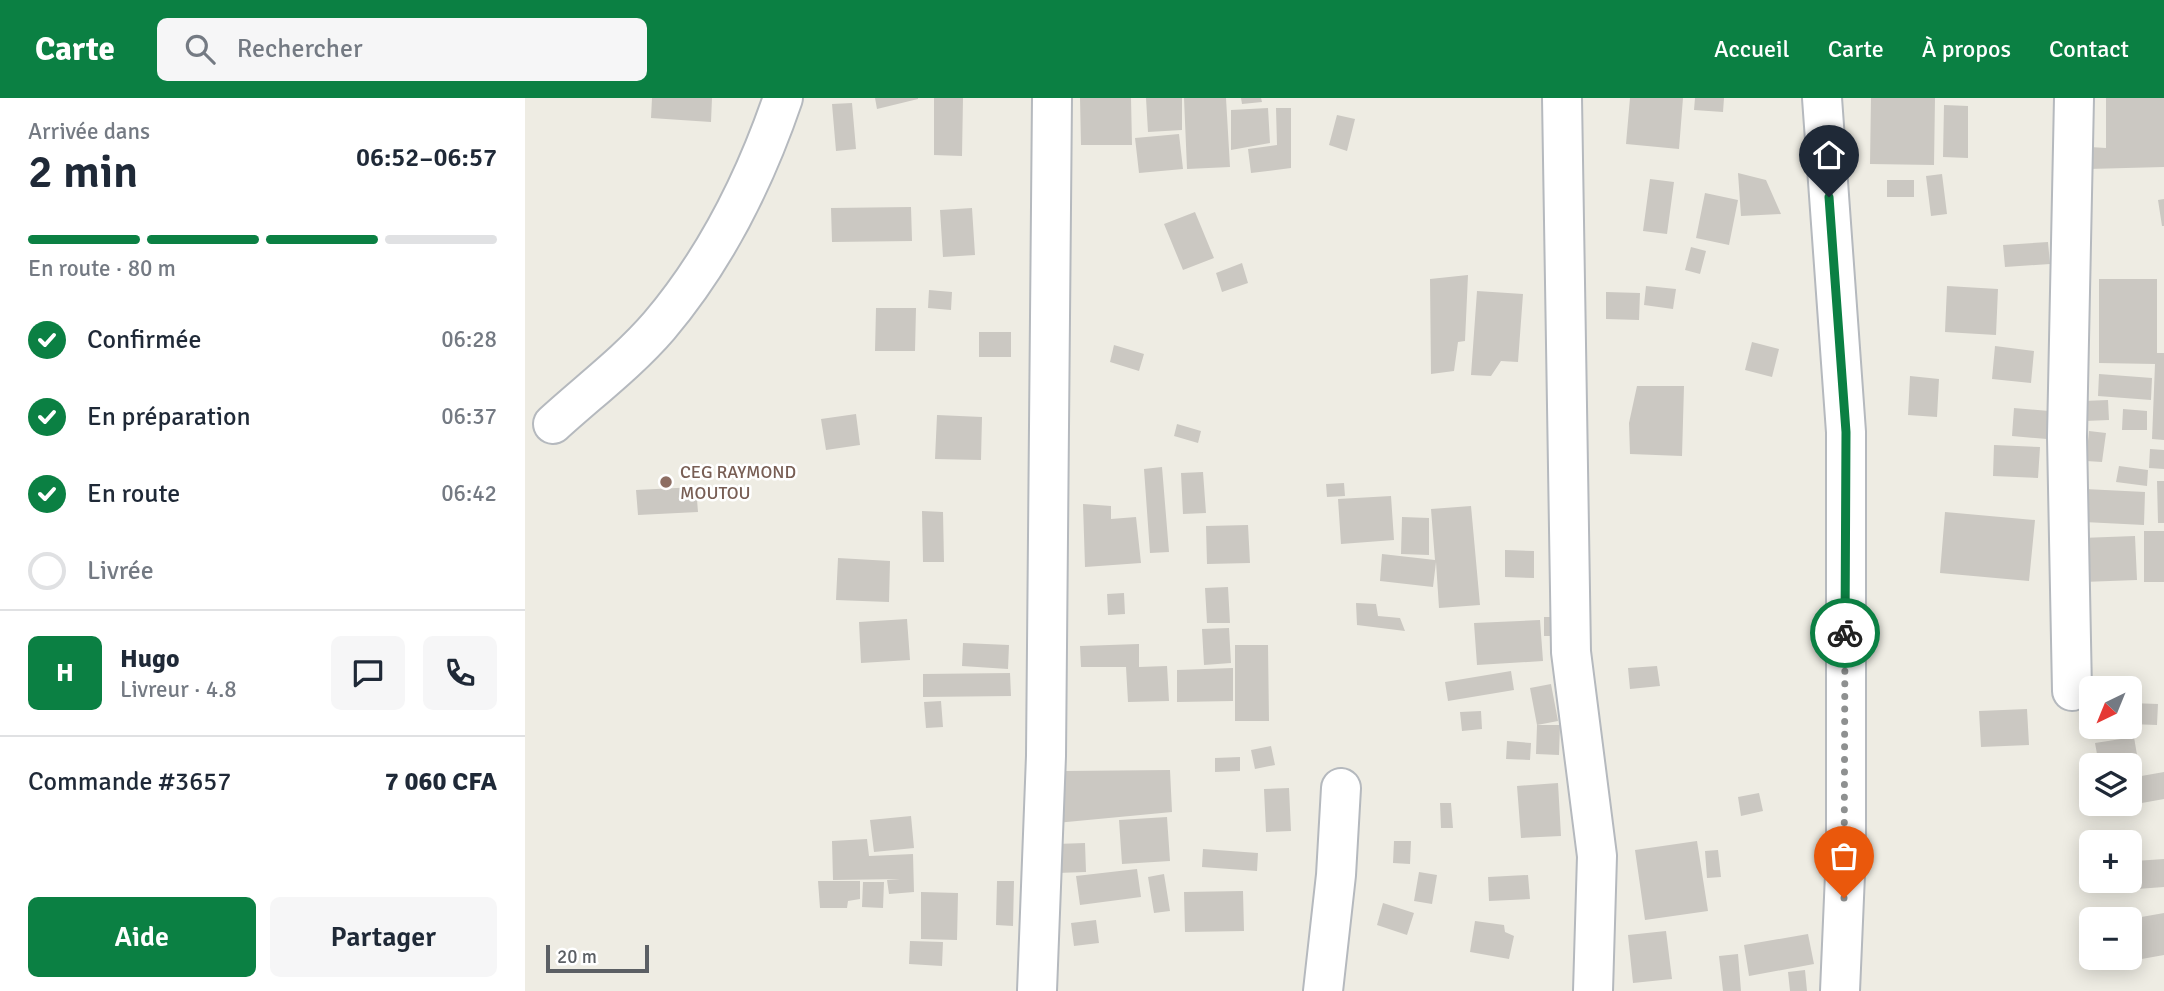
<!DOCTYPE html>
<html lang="fr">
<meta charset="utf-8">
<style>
body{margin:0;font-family:Signika,sans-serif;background:#f6f6f7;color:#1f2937;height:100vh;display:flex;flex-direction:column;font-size:26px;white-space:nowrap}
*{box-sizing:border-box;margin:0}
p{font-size:23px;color:#747a83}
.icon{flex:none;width:38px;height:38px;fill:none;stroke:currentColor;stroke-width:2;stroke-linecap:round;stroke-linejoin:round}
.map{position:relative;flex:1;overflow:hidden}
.side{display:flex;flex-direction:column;background:#fff;width:525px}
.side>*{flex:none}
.needle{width:46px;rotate:223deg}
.fabs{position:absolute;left:1554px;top:578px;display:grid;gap:14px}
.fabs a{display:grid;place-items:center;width:63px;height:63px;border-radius:10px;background:#fff;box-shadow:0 4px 18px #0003;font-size:35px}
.scale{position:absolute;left:21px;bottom:18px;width:103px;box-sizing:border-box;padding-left:7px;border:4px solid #5b5f64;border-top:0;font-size:19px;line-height:24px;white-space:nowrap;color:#5b5f64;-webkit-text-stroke:5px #fff;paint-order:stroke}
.pin{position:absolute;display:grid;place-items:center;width:60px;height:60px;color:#fff;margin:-72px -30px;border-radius:50% 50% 50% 0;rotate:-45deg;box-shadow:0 0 7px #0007}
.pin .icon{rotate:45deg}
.courier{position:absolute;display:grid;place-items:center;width:70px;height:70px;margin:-35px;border:5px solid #0b8043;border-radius:50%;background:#fff;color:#222;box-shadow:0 2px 9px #0007}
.head em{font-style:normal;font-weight:600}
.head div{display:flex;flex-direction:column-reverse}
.head{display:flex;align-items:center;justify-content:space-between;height:119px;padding:0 28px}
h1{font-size:46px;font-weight:600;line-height:52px}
.bar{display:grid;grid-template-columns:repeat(4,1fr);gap:10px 7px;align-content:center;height:84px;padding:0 28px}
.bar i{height:9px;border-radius:5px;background:#e0e1e3}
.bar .on{background:#0b8043}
.bar p{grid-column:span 4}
.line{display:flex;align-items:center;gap:18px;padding:0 28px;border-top:2px solid #e0e1e3}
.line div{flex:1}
.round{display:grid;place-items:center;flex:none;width:74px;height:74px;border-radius:10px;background:#f6f6f7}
ol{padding:0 28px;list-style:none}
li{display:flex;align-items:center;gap:21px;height:77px}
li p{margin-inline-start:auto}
li .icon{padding:7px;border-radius:50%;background:#0b8043;color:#fff;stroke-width:4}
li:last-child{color:#747a83}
li i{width:38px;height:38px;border:4px solid #e0e1e3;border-radius:50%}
.button{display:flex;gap:14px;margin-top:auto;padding:14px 28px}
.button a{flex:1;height:80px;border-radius:10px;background:#0b8043;color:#fff;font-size:28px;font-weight:600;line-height:80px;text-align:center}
.button a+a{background:#f6f6f7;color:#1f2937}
header{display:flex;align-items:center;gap:42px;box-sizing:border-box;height:98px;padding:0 35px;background:#0b8043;color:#fff}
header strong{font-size:33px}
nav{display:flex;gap:38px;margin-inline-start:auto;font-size:24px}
.search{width:490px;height:63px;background:#f6f6f7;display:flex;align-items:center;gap:18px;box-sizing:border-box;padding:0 24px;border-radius:10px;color:#747a83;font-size:26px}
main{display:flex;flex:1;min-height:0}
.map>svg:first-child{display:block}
.building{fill:#cbc8c2}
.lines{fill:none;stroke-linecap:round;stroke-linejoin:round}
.minor-casing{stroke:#b5b9be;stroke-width:42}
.minor{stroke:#fff;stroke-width:38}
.done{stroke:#8e9090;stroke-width:7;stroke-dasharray:0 12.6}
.route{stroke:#0b8043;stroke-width:9}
.education-dot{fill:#8d6e63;stroke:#fff;stroke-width:2.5}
.labels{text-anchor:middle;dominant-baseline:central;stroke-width:5;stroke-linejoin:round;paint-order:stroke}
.education-label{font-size:18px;fill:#785e54;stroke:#fff;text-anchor:start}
</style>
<header>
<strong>Carte</strong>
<div class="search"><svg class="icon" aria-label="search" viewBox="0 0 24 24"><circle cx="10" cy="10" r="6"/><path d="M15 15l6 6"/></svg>Rechercher</div>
<nav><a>Accueil</a><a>Carte</a><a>À propos</a><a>Contact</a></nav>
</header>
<main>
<section class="side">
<div class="head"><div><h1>2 min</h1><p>Arrivée dans</p></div><em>06:52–06:57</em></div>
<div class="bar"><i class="on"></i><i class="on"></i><i class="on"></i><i></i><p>En route · 80 m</p></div>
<ol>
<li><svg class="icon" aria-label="check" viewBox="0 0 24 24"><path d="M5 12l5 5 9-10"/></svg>Confirmée<p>06:28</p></li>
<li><svg class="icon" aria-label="check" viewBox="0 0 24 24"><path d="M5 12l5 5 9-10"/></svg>En préparation<p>06:37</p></li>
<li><svg class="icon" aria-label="check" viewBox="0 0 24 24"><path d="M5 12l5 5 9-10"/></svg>En route<p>06:42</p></li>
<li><i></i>Livrée</li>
</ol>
<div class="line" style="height:126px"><b class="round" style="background:#0b8043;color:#fff">H</b><div><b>Hugo</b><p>Livreur · 4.8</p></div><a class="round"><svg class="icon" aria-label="chat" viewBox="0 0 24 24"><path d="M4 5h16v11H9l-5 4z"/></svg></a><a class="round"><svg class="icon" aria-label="phone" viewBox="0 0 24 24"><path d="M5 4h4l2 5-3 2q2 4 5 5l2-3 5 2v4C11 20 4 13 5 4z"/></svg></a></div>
<div class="line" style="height:91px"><div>Commande #3657</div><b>7 060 CFA</b></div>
<div class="button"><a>Aide</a><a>Partager</a></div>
</section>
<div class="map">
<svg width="1639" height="893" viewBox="0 0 1639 893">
<rect width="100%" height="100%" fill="#eeece3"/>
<path class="building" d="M127,0h60l-1,24 -60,-4z
M350,0h43v1l-41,10z
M409,0h29l-1,58 -28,-1z
M555,0h51l1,47h-51z
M621,0h36v32l-34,2z
M659,0h42l4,69 -43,2z
M716,0h20l1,4 -20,2z
M1105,0h53l-4,51 -53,-5z
M1170,0h29l-1,14 -29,-2z
M1346,0h64l-1,67 -64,-1z
M1581,0h58v69l-76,2 2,-22 16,1z
M327,5l4,46 -20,2 -4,-47z
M1419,7l24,1v52l-25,-1z
M743,10l2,35 -39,7v-40z
M751,10h15v60l-40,5 -3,-24 29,-4z
M812,17l18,4 -8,32 -18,-6z
M654,36l4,35 -44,4 -4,-35z
M1213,75l28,7 15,34 -40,2z
M1417,76l5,40 -16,2 -5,-40z
M1125,81l24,3 -7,52 -24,-3z
M1362,82h27v17h-27z
M1180,95l33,7 -9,45 -33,-7z
M1639,101v27h-2l-4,-26z
M386,109l1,34 -80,1 -1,-34z
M447,110l3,47 -32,2 -3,-47z
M670,114l19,46 -31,12 -19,-46z
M1523,144l2,22 -45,3 -2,-22z
M1166,149l15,4 -6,23 -15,-4z
M717,165l6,20 -26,9 -6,-19z
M943,177l-3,66 -7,1 -4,29 -23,3 -1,-95z
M1574,181h58v74h7v87l-12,-1 3,-75 -56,-1z
M1121,188l30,3 -3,20 -29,-4z
M1422,188l51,3 -2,46 -51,-3z
M404,192l23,2 -1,18 -23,-2z
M952,193l46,3 -5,68 -17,-1 -10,15 -20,-1z
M1081,194l34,1 -1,27 -33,-1z
M351,210h40l-1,43h-40z
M454,234h32v25h-32z
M1227,244l27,7 -7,28 -27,-7z
M589,247l30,9 -5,17 -29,-9z
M1470,248l39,5 -3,32 -39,-4z
M1574,276l53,4 -1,22 -53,-4z
M1385,278l29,3 -2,38 -29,-2z
M1112,288h47l-2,70 -52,-2 -1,-31z
M1583,302l1,20 -24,1 -2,-20z
M1489,310l35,3 -2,28 -35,-3z
M1598,311l24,2v19h-25z
M331,316l4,31 -34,5 -5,-31z
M412,317l45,2 -1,43 -46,-1z
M652,326l24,7 -3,12 -24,-7z
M1564,333l17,2 -4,29 -16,-1z
M1469,347l46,2 -2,31 -45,-2z
M1625,351l14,1v19l-15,-1z
M1594,368l29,4 -1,16 -31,-4z
M637,369l7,85 -19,1 -6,-84z
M678,374l3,41 -23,1 -2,-41z
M1632,383h7v42h-6z
M819,385l1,13 -18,1 -1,-13z
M171,389l2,25 -60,3 -2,-25z
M1560,391l60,3 -1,33 -60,-3z
M866,398l3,44 -53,4 -3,-45z
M558,406l28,2v13l25,-2 5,46 -56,4z
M946,408l9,99 -41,3 -3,-46 -3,25 -53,-6 2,-27 53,6 -4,-51z
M397,413l21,1 1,50h-21z
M1420,414l90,8 -6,61 -89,-8z
M877,419l27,1v37l-28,-1z
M723,427l2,38 -43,1 -1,-38z
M1619,433h20v51h-20z
M1610,438l2,44 -54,2 -2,-44z
M980,452l29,1v27l-29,-1z
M313,460l52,3 -1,41 -53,-2z
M703,489l2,36h-23l-2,-35z
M599,495l1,21 -17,1 -1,-21z
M831,505l20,1 2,12 22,2 5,13 -48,-6z
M1019,519h13v19h-13z
M382,521l3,41 -49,3 -2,-41z
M1015,522l3,41 -66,4 -3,-42z
M704,530l2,35 -27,2 -2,-36z
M438,545l46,2 -1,24 -46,-3z
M614,546v23l28,-1 2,35 -41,1 -2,-35h-45l-1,-21z
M710,547h33l1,76h-34z
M1132,568l3,20 -30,3 -2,-21z
M708,570v33l-56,1v-32z
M986,573l3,19 -66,11 -3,-19z
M485,575l1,23 -88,1v-23z
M1026,586l7,37 -21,4 -7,-37z
M416,603l2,26 -17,1 -2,-26z
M1605,605l28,1 -1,21 -27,-1z
M1502,611l2,36 -48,2 -2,-36z
M956,613l1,18 -20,2 -2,-19z
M1012,627h23l-1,30 -23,-1z
M1609,639l6,36 -10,1v-9h-31l-4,-22z
M982,643l24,2 -1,17 -24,-1z
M746,648l4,19 -20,4 -4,-19z
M715,659v14l-25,1v-14z
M645,672l2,42 -116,11 8,-52z
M1639,674v27l-50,9 -1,-5h17v-25z
M1033,685l3,53 -40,2 -4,-52z
M764,690l2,43 -25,1 -2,-43z
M1234,695l4,18 -22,5 -3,-19z
M915,705h11l2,25h-12z
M386,718l3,32 -40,4 -4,-32z
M642,719l3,44 -48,3 -3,-44z
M342,741l2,17 44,-2 1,38 -25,2 -2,-14 13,-1 -67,1 -1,-39z
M869,743h17l-1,23 -17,-1z
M1172,743l11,70 -63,9 -10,-70z
M560,745l1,29 -29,1 -1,-29z
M678,751l55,4 -1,18 -55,-4z
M1193,752l3,27 -14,1 -2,-27z
M1639,761v28l-27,2 -2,-28z
M612,771l4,28 -61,8 -4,-29z
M894,774l18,3 -5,29 -18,-3z
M639,776l6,37 -16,2 -6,-36z
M1003,777l2,24 -41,2 -1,-24z
M293,783h42v18l-12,2 -1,7h-27z
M472,783h17l-1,45 -17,-1z
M338,784h21l-1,26 -21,-1z
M718,793l1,40 -59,1 -1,-40z
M396,794l37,1 -1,47 -36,-1z
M858,805l31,10 -7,22 -30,-10z
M1639,815v42l-28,5 -6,-41z
M571,822l3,23 -25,3 -3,-23z
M950,823l29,4 1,7 9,4 -5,23 -39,-7z
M1141,833l6,48 -39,4 -5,-48z
M1283,836l6,30 -65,12 -5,-31z
M385,843l33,1 -1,24 -33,-2z
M1213,856l3,37h-18l-4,-35z
M1280,872l2,21h-17l-2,-19z"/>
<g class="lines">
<g class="minor-casing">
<path id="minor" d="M1037,0l9,554 26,204 -4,135
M1297,0l24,334v419l-6,140
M28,326c35,-32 75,-62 106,-98 56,-66 96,-146 124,-228
M1547,593l-5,-254 7,-339
M512,893l9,-235 6,-658
M798,893l13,-116 5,-87"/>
</g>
<use href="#minor" class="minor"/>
</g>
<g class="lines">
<path class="done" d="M1319,800l1,-265"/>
<path class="route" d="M1304,99l17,235 -1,201"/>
</g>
<circle class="education-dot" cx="141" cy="384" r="7"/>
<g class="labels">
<g class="education-label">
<text x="155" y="374">CEG RAYMOND<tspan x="155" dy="21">MOUTOU</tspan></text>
</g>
</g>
</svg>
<div class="fabs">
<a><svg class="needle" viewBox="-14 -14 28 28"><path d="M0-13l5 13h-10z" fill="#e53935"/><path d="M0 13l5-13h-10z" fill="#747a83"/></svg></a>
<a><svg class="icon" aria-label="layers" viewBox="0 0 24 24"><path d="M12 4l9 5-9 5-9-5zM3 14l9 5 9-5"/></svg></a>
<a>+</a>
<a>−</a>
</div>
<div class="scale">20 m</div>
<div class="pin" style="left:1319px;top:800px;background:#ea580c"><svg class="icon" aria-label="bag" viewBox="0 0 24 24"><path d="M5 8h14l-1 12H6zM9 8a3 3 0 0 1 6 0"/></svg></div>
<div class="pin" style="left:1304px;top:99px;background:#1f2937"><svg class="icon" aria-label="home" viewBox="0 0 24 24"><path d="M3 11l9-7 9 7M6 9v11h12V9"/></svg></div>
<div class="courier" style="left:1320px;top:535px"><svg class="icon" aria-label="bike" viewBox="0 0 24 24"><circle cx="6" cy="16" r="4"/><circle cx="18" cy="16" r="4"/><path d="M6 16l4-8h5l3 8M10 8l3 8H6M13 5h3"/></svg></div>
</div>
</main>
